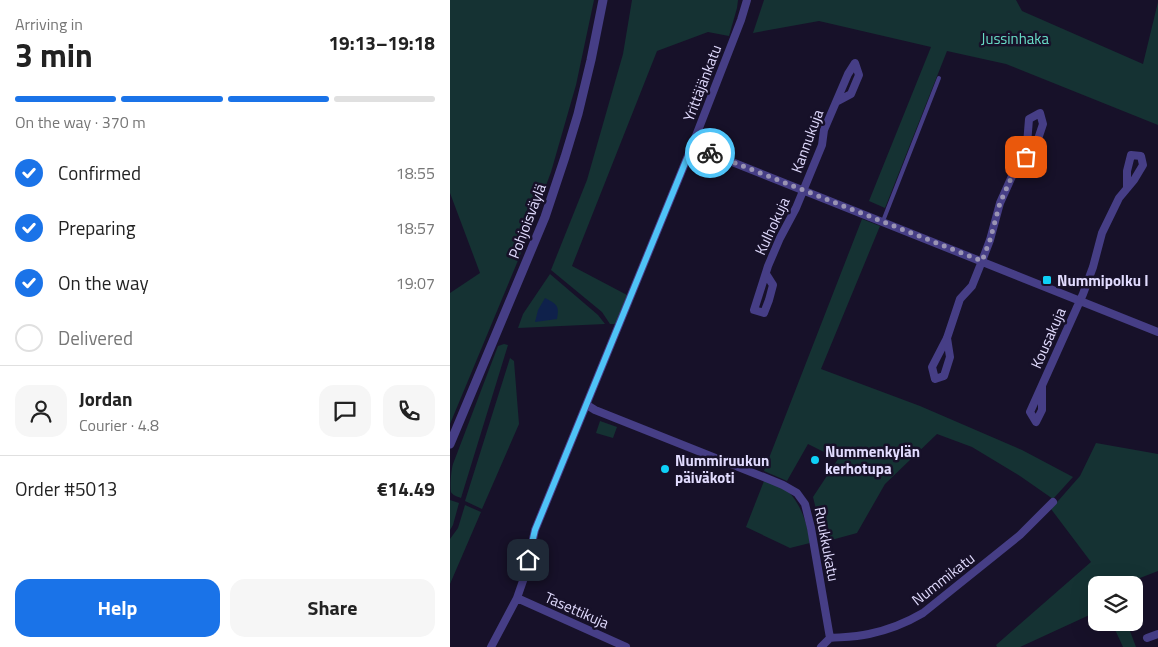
<!DOCTYPE html>
<meta charset="utf-8">
<style>
body{margin:0;font-family:"Titillium Web",sans-serif;background:#f6f6f6;color:#222;height:100vh;display:flex;flex-direction:column;font-size:19px;white-space:nowrap}
*{box-sizing:border-box;margin:0}
p{font-size:16px;color:#767676}
.icon{flex:none;width:28px;height:28px;fill:none;stroke:currentColor;stroke-width:2;stroke-linecap:round;stroke-linejoin:round}
.map{position:relative;flex:1;overflow:hidden}
.details{display:flex;flex-direction:column;background:#fff;width:450px}
.details>*{flex:none}
.buttons{position:absolute;left:638px;top:576px;display:grid;gap:10px}
.buttons a{display:grid;place-items:center;width:55px;height:55px;border-radius:10px;background:#fff;box-shadow:0 5px 20px #0002;font-size:25px}
.pin{position:absolute;display:grid;place-items:center;width:42px;height:42px;color:#fff;margin:-21px;border-radius:10px;box-shadow:0 2px 8px #0006}
.courier{position:absolute;display:grid;place-items:center;width:50px;height:50px;margin:-25px;border:4px solid #4fc3f7;border-radius:50%;background:#fff;color:#222;box-shadow:0 1px 6px #0007}
.overview em{font-style:normal;font-weight:700}
.overview div{display:flex;flex-direction:column-reverse}
.overview{display:flex;align-items:center;justify-content:space-between;height:85px;padding:0 15px}
h1{font-size:32px;font-weight:700;line-height:38px}
.bar{display:grid;grid-template-columns:repeat(4,1fr);gap:8px 5px;align-content:center;height:60px;padding:0 15px}
.bar i{height:6px;border-radius:4px;background:#e0e0e0}
.bar .active{background:#1a73e8}
.bar p{grid-column:span 4}
.line{display:flex;align-items:center;gap:12px;padding:0 15px;border-top:1px solid #e0e0e0}
.line div{flex:1}
.round{display:grid;place-items:center;flex:none;width:52px;height:52px;border-radius:15px;background:#f6f6f6}
ol{padding:0 15px;list-style:none}
li{display:flex;align-items:center;gap:15px;height:55px}
li p{margin-inline-start:auto}
li .icon{padding:5px;border-radius:50%;background:#1a73e8;color:#fff;stroke-width:4}
li:last-child{color:#767676}
li i{width:28px;height:28px;border:2px solid #e0e0e0;border-radius:50%}
.cta{display:flex;gap:10px;margin-top:auto;padding:10px 15px}
.cta a{flex:1;height:58px;border-radius:15px;background:#1a73e8;color:#fff;font-size:20px;font-weight:700;line-height:58px;text-align:center}
.cta a+a{background:#f6f6f6;color:#222}
main{display:flex;flex:1;min-height:0}
.map>svg:first-child{display:block}
.green{fill:#153233}
.water{fill:#0f214b}
.lines{fill:none;stroke-linecap:round;stroke-linejoin:round}
.service{stroke:#463e86;stroke-width:4}
.minor{stroke:#463e86;stroke-width:8}
.tertiary{stroke:#463e86;stroke-width:9}
.done{stroke:#9a94b3;stroke-width:5;stroke-dasharray:0 9}
.route{stroke:#4fc3f7;stroke-width:6}
.poi-dot{fill:#0ed0f7;stroke:#171129;stroke-width:2}
.labels{text-anchor:middle;dominant-baseline:central;stroke-width:5;stroke-linejoin:round;paint-order:stroke}
.park-label{font-size:15px;fill:#68ddc7;stroke:#171129}
.street-label{font-size:15px;fill:#e1dbfe;stroke:#171129}
.poi-label{font-size:15px;font-weight:bold;fill:#e1dbfe;stroke:#171129;text-anchor:start}
</style>
<main>
<section class="details">
<div class="overview"><div><h1>3 min</h1><p>Arriving in</p></div><em>19:13–19:18</em></div>
<div class="bar"><i class="active"></i><i class="active"></i><i class="active"></i><i></i><p>On the way · 370 m</p></div>
<ol>
<li><svg class="icon" aria-label="check" viewBox="0 0 24 24"><path d="M5 12l5 5 9-10"/></svg>Confirmed<p>18:55</p></li>
<li><svg class="icon" aria-label="check" viewBox="0 0 24 24"><path d="M5 12l5 5 9-10"/></svg>Preparing<p>18:57</p></li>
<li><svg class="icon" aria-label="check" viewBox="0 0 24 24"><path d="M5 12l5 5 9-10"/></svg>On the way<p>19:07</p></li>
<li><i></i>Delivered</li>
</ol>
<div class="line" style="height:90px"><a class="round"><svg class="icon" aria-label="person" viewBox="0 0 24 24"><circle cx="12" cy="8" r="4"/><path d="M4 21q1-7 8-7t8 7"/></svg></a><div><b>Jordan</b><p>Courier · 4.8</p></div><a class="round"><svg class="icon" aria-label="chat" viewBox="0 0 24 24"><path d="M4 5h16v11H9l-5 4z"/></svg></a><a class="round"><svg class="icon" aria-label="phone" viewBox="0 0 24 24"><path d="M5 4h4l2 5-3 2q2 4 5 5l2-3 5 2v4C11 20 4 13 5 4z"/></svg></a></div>
<div class="line" style="height:65px"><div>Order #5013</div><b>€14.49</b></div>
<div class="cta"><a>Help</a><a>Share</a></div>
</section>
<div class="map">
<svg width="708" height="647" viewBox="0 0 708 647">
<rect width="100%" height="100%" fill="#171129"/>
<path class="green" d="M0,0h144l-18,85 -25,87 -32,86 -69,166v-131l30,-20 -30,-80z
M182,0h106l-1,8 -8,28 -21,-4 -51,19 -85,215 55,29 -11,29h-6l-8,-12 -51,-42 36,-90 36,-126z
M314,0h252l6,11 121,53 15,-62v123l-152,-61 -59,-13 -62,157 -16,-7 62,-154 -112,-26 -66,12z
M412,219l18,7 -59,143 99,37 102,44 51,27 -20,22 -33,-23 -48,-29 -35,-13 -52,50 -28,49 -33,9 -11,-45 25,-38 -30,-15 -21,37 -23,-10z
M100,274l48,41 7,9 -87,4 5,-14z
M54,344l4,1 -47,153c-3,-1 -9,-3 -10,-6 -1,-6 0,-22 2,-28l45,-118z
M60,358l4,3 5,63 -37,85 -17,-8z
M150,421l17,6 -4,11 -17,-5z
M646,443l62,11v117l-36,14h-26v27l-76,35h-23l-1,-2 95,-83 -40,-53 29,-33z
M314,481c6,2 14,4 19,7 16,9 25,37 27,55l-20,5 -44,-21z
M0,500l9,3 -6,22 -3,5z
M15,505l16,7 -31,72v-45l8,-11z
M662,623h15l9,24h-13z"/>
<path class="water" d="M95,298c11,6 15,7 12,21l-22,3 3,-12z"/>
<g class="lines">
<path class="service" d="M433,221l56,-143"/>
<path class="minor" d="M242,146l466,186
M316,274l7,11 -4,15 -5,13 -10,-3 14,-44 12,-28 16,-30 26,-63 2,-15 12,-28 15,-8 8,-19 -4,-12 -7,11 -12,28
M497,338l3,19 -6,19 -9,3 -3,-12 15,-29 13,-39 12,-13 10,-25 8,-21 10,-37 13,-29 23,-29 7,-21 -3,-11 -11,6 -3,38
M592,387v23l-6,12 -6,-10 53,-118 10,-27 9,-34 17,-35 15,-18 9,-15 -2,-9 -10,-1 -4,16v17
M137,405l8,5 176,70 12,5 14,8 8,11 6,24 19,110 -9,9
M67,598l109,49
M380,638c13,-1 26,-1 39,-4 19,-4 37,-11 54,-21l97,-78 33,-33
M697,638l11,-4
M41,647l26,-49 8,-23 10,-45 157,-384 49,-126 6,-20"/>
<path class="tertiary" d="M0,444l95,-227 20,-60 13,-43 13,-54 12,-60"/>
</g>
<g class="lines">
<path class="done" d="M260,153l272,108 8,-21 10,-37 13,-29 13,-17"/>
<path class="route" d="M78,560l7,-30 157,-384 18,7"/>
</g>
<g class="poi-dot">
<rect x="592" y="275" width="10" height="10" rx="2.5"/>
<circle cx="365" cy="460" r="5"/>
<circle cx="215" cy="469" r="5"/>
</g>
<g class="labels">
<g class="park-label">
<text x="565" y="38">Jussinhaka</text>
</g>
<g class="street-label">
<text transform="translate(252 83) rotate(-69)">Yrittäjänkatu</text>
<text transform="translate(357 141) rotate(-70)">Kannukuja</text>
<text transform="translate(77 221) rotate(-69)">Pohjoisväylä</text>
<text transform="translate(322 226) rotate(-65)">Kulhokuja</text>
<text transform="translate(598 338) rotate(-66)">Kousakuja</text>
<text transform="translate(377 544) rotate(79)">Ruukkukatu</text>
<text transform="translate(493 579) rotate(-38)">Nummikatu</text>
<text transform="translate(127 610) rotate(24)">Tasettikuja</text>
</g>
<g class="poi-label">
<text x="607" y="280">Nummipolku I</text>
<text x="375" y="451">Nummenkylän<tspan x="375" dy="17">kerhotupa</tspan></text>
<text x="225" y="460">Nummiruukun<tspan x="225" dy="17">päiväkoti</tspan></text>
</g>
</g>
</svg>
<div class="buttons">
<a><svg class="icon" aria-label="layers" viewBox="0 0 24 24"><path d="M12 4l9 5-9 5-9-5zM3 14l9 5 9-5"/></svg></a>
</div>
<div class="pin" style="left:576px;top:157px;background:#ea580c"><svg class="icon" aria-label="bag" viewBox="0 0 24 24"><path d="M5 8h14l-1 12H6zM9 8a3 3 0 0 1 6 0"/></svg></div>
<div class="pin" style="left:78px;top:560px;background:#1f2937"><svg class="icon" aria-label="home" viewBox="0 0 24 24"><path d="M3 11l9-7 9 7M6 9v11h12V9"/></svg></div>
<div class="courier" style="left:260px;top:153px"><svg class="icon" aria-label="bike" viewBox="0 0 24 24"><circle cx="6" cy="16" r="4"/><circle cx="18" cy="16" r="4"/><path d="M6 16l4-8h5l3 8M10 8l3 8H6M13 5h3"/></svg></div>
</div>
</main>
